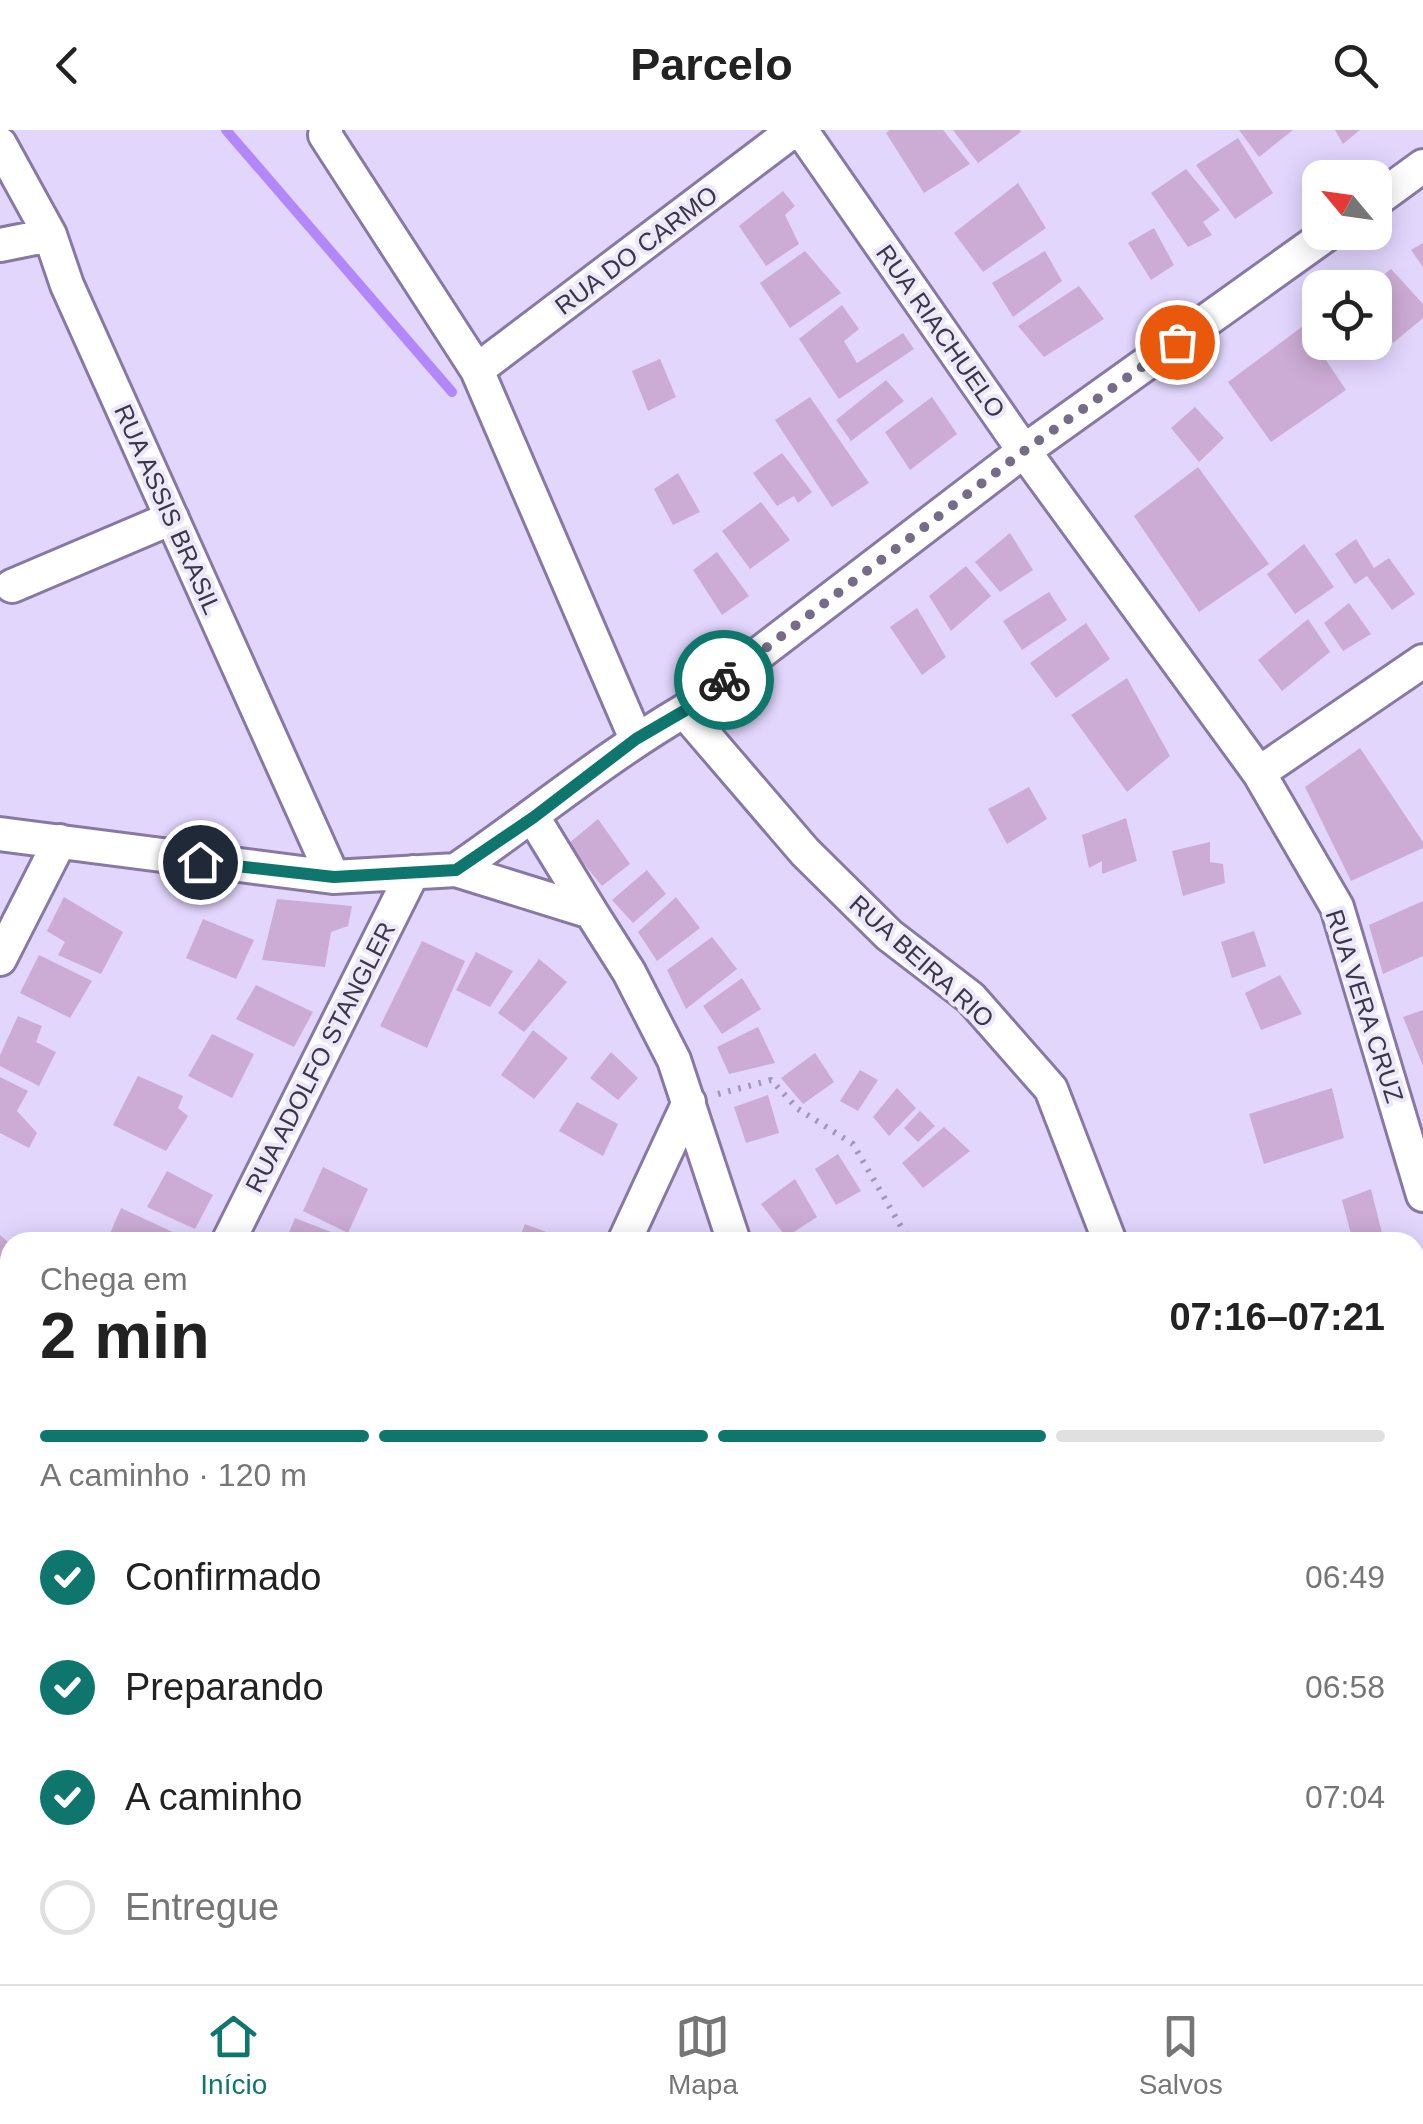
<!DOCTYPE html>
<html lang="pt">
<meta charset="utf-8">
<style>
body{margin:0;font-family:Helvetica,sans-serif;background:#f2f2f2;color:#222;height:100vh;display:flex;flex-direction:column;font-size:38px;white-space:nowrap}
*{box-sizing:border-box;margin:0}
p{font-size:32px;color:#767676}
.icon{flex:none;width:55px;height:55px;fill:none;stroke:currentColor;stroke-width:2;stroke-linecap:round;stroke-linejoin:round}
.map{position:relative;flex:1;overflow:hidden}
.drawer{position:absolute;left:0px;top:1102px;width:1425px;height:752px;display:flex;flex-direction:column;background:#fff;border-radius:30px 30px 0 0;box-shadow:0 5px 25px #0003}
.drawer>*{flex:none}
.needle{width:65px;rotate:299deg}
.fabs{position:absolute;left:1302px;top:30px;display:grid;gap:20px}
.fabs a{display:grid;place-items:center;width:90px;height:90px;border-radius:20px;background:#fff;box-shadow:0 5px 25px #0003;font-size:50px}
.pin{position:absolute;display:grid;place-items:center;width:85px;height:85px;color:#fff;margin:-42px;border:5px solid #fff;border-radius:50%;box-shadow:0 2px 10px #0007}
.courier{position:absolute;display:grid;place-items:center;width:100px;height:100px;margin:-50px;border:8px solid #0f766e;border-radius:50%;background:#fff;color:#222;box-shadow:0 2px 12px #0007}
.summary em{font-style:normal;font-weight:800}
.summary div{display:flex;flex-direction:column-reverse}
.summary{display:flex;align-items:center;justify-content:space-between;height:170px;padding:0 40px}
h1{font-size:65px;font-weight:800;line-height:75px}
.bar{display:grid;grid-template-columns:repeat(4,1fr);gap:15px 10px;align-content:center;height:120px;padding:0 40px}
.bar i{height:12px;border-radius:8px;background:#e0e0e0}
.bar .current{background:#0f766e}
.bar p{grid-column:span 4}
ol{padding:0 40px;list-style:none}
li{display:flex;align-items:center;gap:30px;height:110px}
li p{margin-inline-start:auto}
li .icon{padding:10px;border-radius:50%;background:#0f766e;color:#fff;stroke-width:4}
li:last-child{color:#767676}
li i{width:55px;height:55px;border:5px solid #e0e0e0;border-radius:50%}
header{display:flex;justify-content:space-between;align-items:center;height:130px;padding:0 40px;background:#fff;font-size:45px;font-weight:800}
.dock{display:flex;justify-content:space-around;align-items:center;height:140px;border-top:2px solid #e0e0e0;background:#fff;font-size:28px;color:#767676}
.dock a{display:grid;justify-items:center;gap:5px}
.dock .current{color:#0f766e}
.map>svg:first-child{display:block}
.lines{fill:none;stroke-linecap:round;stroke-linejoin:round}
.stream{stroke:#b187fa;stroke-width:10}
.building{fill:#ccacd5}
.minor-casing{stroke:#8779a4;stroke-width:38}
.path{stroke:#a096b5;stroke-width:6;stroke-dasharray:2.5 8;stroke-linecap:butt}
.minor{stroke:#fff;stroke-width:32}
.done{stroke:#756d87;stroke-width:10;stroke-dasharray:0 18}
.route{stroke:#0f766e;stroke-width:12}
.labels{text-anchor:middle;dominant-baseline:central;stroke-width:8;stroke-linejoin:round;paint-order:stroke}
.street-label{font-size:25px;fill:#3b3548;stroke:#ede7fa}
</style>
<header><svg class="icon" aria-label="back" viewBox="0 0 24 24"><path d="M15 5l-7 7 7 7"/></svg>Parcelo<svg class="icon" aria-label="search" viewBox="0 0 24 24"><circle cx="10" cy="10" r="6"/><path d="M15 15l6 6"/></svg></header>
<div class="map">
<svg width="1423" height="1854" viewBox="0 0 1423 1854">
<rect width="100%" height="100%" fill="#e2d6fd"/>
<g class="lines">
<path class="stream" d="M226,0l226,262"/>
</g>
<path class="building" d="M890,0h53l27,34 -46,29 -38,-60z
M953,0h66l2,2 -43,31z
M1239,0h54l-34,27z
M1335,0h25l-17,14z
M1238,8l35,55 -38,26 -39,-54z
M1186,39l34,41 -17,12 9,13 -24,12 -37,-54z
M1018,53l28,45 -63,44 -29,-39z
M783,61l12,15 -10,9 14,29 -33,22 -27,-40z
M1154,98l20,37 -23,15 -23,-37z
M1423,113v24l-12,-17z
M805,121l36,42 -51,35 -30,-45z
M1045,121l17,30 -49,36 -21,-34z
M1391,139l32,35v14l-30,25 -18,-25v-30h-8z
M1079,156l25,33 -60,38 -26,-31z
M842,175l17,24 -15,12 13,22 46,-30 11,16 -75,50 -40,-60z
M1303,196l43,64 -75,52 -43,-60z
M660,229l16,38 -28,14 -16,-40z
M886,250l18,21 -53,40 -15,-21z
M810,267l59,86 -37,24 -57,-87z
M932,267l25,37 -47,36 -25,-38z
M1195,277l29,31 -25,24 -28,-34z
M782,323l30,39 -14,11 -4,-7 -17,10 -24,-33z
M1198,337l71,97 -70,48 -65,-96z
M678,343l22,39 -27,13 -19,-36z
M761,372l29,38 -40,29 -28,-38z
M1010,403l23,37 -33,22 -25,-30z
M1356,409l18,29 15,-10 26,36 -23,16 -25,-34 -12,8 -20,-30z
M1304,414l30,43 -39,27 -28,-40z
M717,422l32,44 -27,19 -29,-45z
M966,436l25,30 -40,35 -22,-35z
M1049,462l18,28 -45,30 -19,-29z
M1349,473l22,31 -28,17 -19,-28z
M917,478l29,49 -24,18 -32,-48z
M1308,489l22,33 -48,39 -24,-31z
M1086,493l24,36 -54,39 -26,-35z
M1127,548l43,78 -43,36 -56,-77z
M1360,618l63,94v6l-72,33 -46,-94z
M1029,657l18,32 -40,25 -19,-35z
M1126,688l11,43 -35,13v-13l-13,7 -7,-33z
M598,689l32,45 -28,22 -34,-42z
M1210,712v20l13,2 2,19 -42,13 -11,-45z
M647,740l19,24 -33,29 -21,-23z
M64,767l59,35 -22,42 -43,-19 7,-13 -18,-11z
M676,767l24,31 -43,33 -19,-29z
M277,769l75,7 -4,20 -17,6 -6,35 -63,-7z
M1423,771v55l-40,18 -14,-49z
M203,789l51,21 -18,39 -50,-21z
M1254,801l12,35 -34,12 -11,-36z
M712,807l25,32 -51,40 -19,-39z
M422,811l43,20 -38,87 -47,-22z
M476,822l37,19 -23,36 -34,-17z
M39,825l53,26 -22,37 -50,-25z
M539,829l28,23 -43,50 -26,-19z
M1280,845l22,39 -41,16 -16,-37z
M742,848l19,31 -39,25 -19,-28z
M256,855l57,27 -19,35 -58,-28z
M1423,880v56l-20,-49z
M18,886l24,10 -6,16 20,10 -17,34 -39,-20v-11z
M758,897l17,36 -46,11 -12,-27z
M533,900l35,28 -34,41 -33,-24z
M212,904l42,20 -22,44 -44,-22z
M611,922l27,26 -20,22 -28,-22z
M815,923l19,29 -31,22 -22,-26z
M860,940l18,10 -20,31 -18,-10z
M138,946l45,20 -5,12 10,8 -22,35 -53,-26z
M0,947l28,14 -11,20 20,22 -8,15 -29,-15z
M897,958l19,20 -27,28 -16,-19z
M1332,958l12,50 -80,26 -15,-50z
M768,965l11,38 -33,10 -12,-36z
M577,972l41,22 -15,32 -44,-25z
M920,981l15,15 -17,16 -14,-14z
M944,997l26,24 -47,37 -21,-25z
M838,1024l23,37 -25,14 -21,-36z
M323,1037l45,22 -20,44 -45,-22z
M167,1041l46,24 -18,34 -48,-22z
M795,1049l22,38 -31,20 -25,-33z
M1371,1059l12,48 -30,5 -11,-42z
M121,1078l73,34h-72l-13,-6z
M295,1088l62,24h-72z
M525,1094l48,18h-55z
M0,1105l9,8 -9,16z
M10,1125v44l-10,-5v-22z
M0,1231l10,5 -10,25z
M1423,1490v79l-8,1v-79z
M10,1749v34l-3,1 -3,-34z
M842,1845h35l1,9h-36z"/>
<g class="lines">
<g class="minor-casing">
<path id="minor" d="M326,0l-1,5 152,235 159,369
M801,0l223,321 235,322 78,134 86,288
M0,14l50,91 17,50 266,592
M1375,71l48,-35
M0,115l50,-10
M477,240l317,-240
M12,456l160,-68
M684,581l121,141 84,83 82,63 80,91 59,153
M1259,643l164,-112
M533,687l58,95
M0,704l333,43 123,-7 135,42 38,60 45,88 60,182
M456,740c76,-52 148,-112 228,-159l340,-260 306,-219
M0,829l60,-118
M228,1112l185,-370
M624,1112l65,-140
M0,1196l10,5
M1415,1342l8,3
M0,1570l10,-20
M0,1658l10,6
M208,1845l2,9
M343,1845l17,9
M935,1845l2,9
M1330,1845v9"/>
</g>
<path class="path" d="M718,964l53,-14 27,29 55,35 57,98"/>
<use href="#minor" class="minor"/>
</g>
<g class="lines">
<path class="done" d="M724,550l300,-229 153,-109"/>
<path class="route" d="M200,732l134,15 122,-7 78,-53 102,-78 48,-28 40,-31"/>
</g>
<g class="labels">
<g class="street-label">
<text transform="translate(636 120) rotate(-37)">RUA DO CARMO</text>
<text transform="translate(941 201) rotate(55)">RUA RIACHUELO</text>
<text transform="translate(168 379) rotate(66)">RUA ASSIS BRASIL</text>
<text transform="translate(922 831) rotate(42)">RUA BEIRA RIO</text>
<text transform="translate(1365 876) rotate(72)">RUA VERA CRUZ</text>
<text transform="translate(320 927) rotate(-63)">RUA ADOLFO STANGLER</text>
</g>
</g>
</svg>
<div class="fabs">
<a><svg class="needle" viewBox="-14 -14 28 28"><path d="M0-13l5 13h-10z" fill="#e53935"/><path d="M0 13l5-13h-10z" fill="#767676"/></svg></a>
<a><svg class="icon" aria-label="locate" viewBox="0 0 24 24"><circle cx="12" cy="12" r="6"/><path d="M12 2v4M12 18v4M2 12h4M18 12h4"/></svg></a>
</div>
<div class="pin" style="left:1177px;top:212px;background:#ea580c"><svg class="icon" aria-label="bag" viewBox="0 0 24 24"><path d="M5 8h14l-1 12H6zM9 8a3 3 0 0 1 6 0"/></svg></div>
<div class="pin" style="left:200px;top:732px;background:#1f2937"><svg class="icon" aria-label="home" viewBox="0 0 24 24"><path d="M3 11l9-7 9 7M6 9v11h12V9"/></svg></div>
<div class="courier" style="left:724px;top:550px"><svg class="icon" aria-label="bike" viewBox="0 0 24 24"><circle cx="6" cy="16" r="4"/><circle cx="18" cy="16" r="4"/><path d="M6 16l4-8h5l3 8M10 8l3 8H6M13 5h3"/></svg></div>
<section class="drawer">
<div class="summary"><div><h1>2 min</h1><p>Chega em</p></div><em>07:16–07:21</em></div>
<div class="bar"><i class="current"></i><i class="current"></i><i class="current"></i><i></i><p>A caminho · 120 m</p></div>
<ol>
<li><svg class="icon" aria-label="check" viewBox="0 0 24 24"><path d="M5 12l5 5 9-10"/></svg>Confirmado<p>06:49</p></li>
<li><svg class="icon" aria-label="check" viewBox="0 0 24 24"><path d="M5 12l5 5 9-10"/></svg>Preparando<p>06:58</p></li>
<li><svg class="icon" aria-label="check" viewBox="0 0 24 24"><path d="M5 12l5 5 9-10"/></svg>A caminho<p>07:04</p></li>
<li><i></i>Entregue</li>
</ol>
</section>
</div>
<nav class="dock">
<a class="current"><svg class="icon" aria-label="home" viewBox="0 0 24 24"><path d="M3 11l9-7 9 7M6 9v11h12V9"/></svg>Início</a>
<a><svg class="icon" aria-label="map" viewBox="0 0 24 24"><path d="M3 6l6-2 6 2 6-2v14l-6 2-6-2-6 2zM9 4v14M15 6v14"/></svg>Mapa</a>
<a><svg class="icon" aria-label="saved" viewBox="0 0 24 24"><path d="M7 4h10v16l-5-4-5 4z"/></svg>Salvos</a>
</nav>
